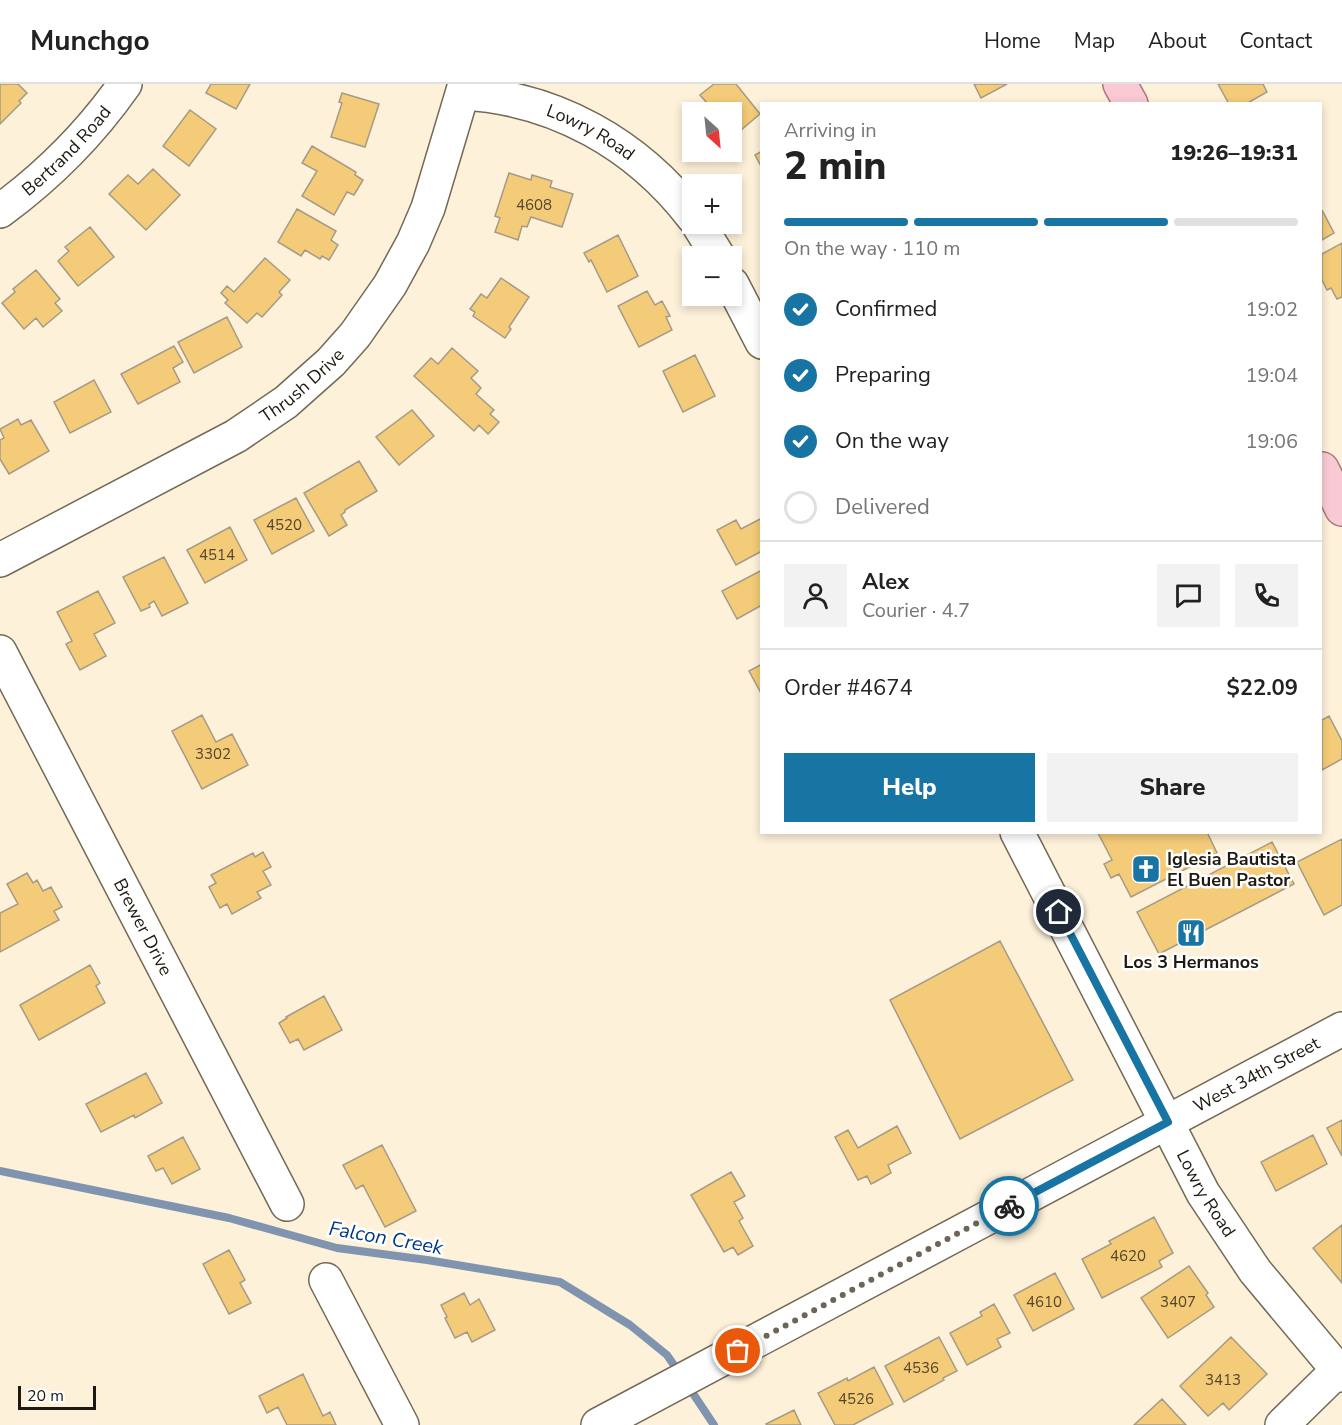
<!DOCTYPE html>
<meta charset="utf-8">
<style>
body{margin:0;font-family:"Nunito Sans",sans-serif;background:#f2f2f2;color:#222;height:100vh;display:flex;flex-direction:column;font-size:22px;white-space:nowrap}
*{box-sizing:border-box;margin:0}
p{font-size:20px;color:#767676}
.icon{flex:none;width:33px;height:33px;fill:none;stroke:currentColor;stroke-width:2;stroke-linecap:round;stroke-linejoin:round}
.map{position:relative;flex:1;overflow:hidden}
.panel{position:absolute;left:760px;top:18px;width:562px;height:732px;display:flex;flex-direction:column;background:#fff;border-radius:0px;box-shadow:0 3px 9px #0003}
.panel>*{flex:none}
.needle{width:39px;rotate:153deg}
.tools{position:absolute;left:682px;top:18px;display:grid;gap:12px}
.tools a{display:grid;place-items:center;width:60px;height:60px;border-radius:0px;background:#fff;box-shadow:0 3px 9px #0003;font-size:30px}
.scale{position:absolute;left:18px;bottom:15px;width:78px;box-sizing:border-box;padding-left:6px;border:3px solid #1e1a12;border-top:0;font-size:16px;line-height:21px;white-space:nowrap;color:#1e1a12;-webkit-text-stroke:4px #fff;paint-order:stroke}
.pin{position:absolute;display:grid;place-items:center;width:51px;height:51px;color:#fff;margin:-26px;border:3px solid #fff;border-radius:50%;box-shadow:0 2px 6px #0007}
.courier{position:absolute;display:grid;place-items:center;width:60px;height:60px;margin:-30px;border:4px solid #1875a3;border-radius:50%;background:#fff;color:#222;box-shadow:0 2px 8px #0007}
.summary em{font-style:normal;font-weight:800}
.summary div{display:flex;flex-direction:column-reverse}
.summary{display:flex;align-items:center;justify-content:space-between;height:102px;padding:0 24px}
h1{font-size:39px;font-weight:800;line-height:45px}
.bar{display:grid;grid-template-columns:repeat(4,1fr);gap:9px 6px;align-content:center;height:72px;padding:0 24px}
.bar i{height:8px;border-radius:4px;background:#e0e0e0}
.bar .current{background:#1875a3}
.bar p{grid-column:span 4}
.line{display:flex;align-items:center;gap:15px;padding:0 24px;border-top:2px solid #e0e0e0}
.line div{flex:1}
.round{display:grid;place-items:center;flex:none;width:63px;height:63px;border-radius:0px;background:#f2f2f2}
ol{padding:0 24px;list-style:none}
li{display:flex;align-items:center;gap:18px;height:66px}
li p{margin-inline-start:auto}
li .icon{padding:6px;border-radius:50%;background:#1875a3;color:#fff;stroke-width:4}
li:last-child{color:#767676}
li i{width:33px;height:33px;border:3px solid #e0e0e0;border-radius:50%}
.cta{display:flex;gap:12px;margin-top:auto;padding:12px 24px}
.cta a{flex:1;height:69px;border-radius:0px;background:#1875a3;color:#fff;font-size:24px;font-weight:800;line-height:69px;text-align:center}
.cta a+a{background:#f2f2f2;color:#222}
header{display:flex;align-items:center;gap:36px;box-sizing:border-box;height:84px;padding:0 30px;background:#fff;border-bottom:2px solid #e0e0e0}
header strong{font-size:28px}
nav{display:flex;gap:33px;margin-inline-start:auto;font-size:21px}
.map>svg:first-child{display:block}
.lines{fill:none;stroke-linecap:round;stroke-linejoin:round}
.stream{stroke:#8194af;stroke-width:8}
.building{fill:#f4cb78;stroke:#a59a85;stroke-width:1.5}
.minor-casing{stroke:#736955;stroke-width:36}
.major-casing{stroke:#aa767d;stroke-width:36}
.minor{stroke:#fff;stroke-width:33}
.major{stroke:#facad4;stroke-width:33}
.done{stroke:#6c6558;stroke-width:6;stroke-dasharray:0 10.8}
.route{stroke:#1875a3;stroke-width:8}
.labels{text-anchor:middle;dominant-baseline:central;stroke-width:5;stroke-linejoin:round;paint-order:stroke}
.number-label{font-size:15px;fill:#54462c}
.street-label{font-size:18px;fill:#1e1a12;stroke:#fff}
.poi-label{font-size:18px;font-weight:bold;fill:#1e1a12;stroke:#fff;text-anchor:start}
.water-label{font-size:20px;font-style:italic;fill:#003886;stroke:#fff}
</style>
<header>
<strong>Munchgo</strong>
<nav><a>Home</a><a>Map</a><a>About</a><a>Contact</a></nav>
</header>
<div class="map">
<svg width="1342" height="1341" viewBox="0 0 1342 1341">
<rect width="100%" height="100%" fill="#fdf1da"/>
<g class="lines">
<path class="stream" d="M0,1087l229,47 108,30 90,12 133,22 70,43 37,30 13,19
M688,1302l26,39"/>
</g>
<path class="building" d="M0,0h18l9,9 -8,8 2,2 -21,21z
M211,0h39l-14,25 -30,-16z
M714,0h22l24,30 -26,22 -2,-2v-22h-17l-15,-17z
M974,0h33l-26,14z
M1218,0h45l4,8 -21,12h-17z
M342,9l37,11 -14,43 -34,-10 11,-34 -3,-1z
M190,26l26,19 -27,37 -26,-20z
M312,62l44,26 -1,3 8,5 -9,15 -7,-3 -13,23 -32,-19 15,-25 -15,-8z
M762,67v17l-7,-13z
M153,85l27,26 -34,35 -37,-36 19,-19 10,9z
M509,89l22,7 1,-5 20,6 -2,6 23,7 -11,33 -31,-10 -4,10 -5,-1 -4,14 -23,-8 5,-14 -5,-2z
M297,125l39,22 -5,9 7,5 -9,15 -7,-4 -2,3 -15,-9 -4,6 -23,-14z
M1322,126l12,23 -12,7z
M90,143l24,30 -36,29 -20,-25 11,-10 -4,-4z
M618,151l20,41 -31,16 -16,-32 -2,2 -5,-9z
M1342,159v54l-5,2 -6,-11 -4,2 -5,-10v-26z
M265,174l25,22 -11,12 3,3 -20,22 -5,-4 -10,10 -22,-20 3,-3 -7,-7 6,-7 7,6z
M36,186l24,29 -5,4 7,8 -19,16 -7,-9 -12,11 -22,-26 13,-11 -2,-3z
M501,194l28,19 -20,30 2,2 -6,9 -32,-22 2,-4 -5,-3 11,-15 6,4z
M647,207l8,14 7,-4 8,15 -4,1 6,13 -33,17 -21,-41z
M227,233l15,30 -48,26 -16,-31z
M174,262l9,16 -10,6 7,14 -42,22 -17,-30z
M452,264l26,23 -7,7 10,10 -5,6 18,16 -4,4 9,8 -11,12 -9,-9 -5,6 -60,-55 17,-18 7,6z
M695,271l20,41 -32,16 -20,-41z
M94,296l17,32 -41,21 -16,-31z
M412,326l22,26 -35,29 -23,-28z
M18,335l3,6 10,-5 18,31 -40,23 -9,-15v-19l4,-2 -4,-9z
M359,377l18,30 -32,19v2l-4,3 6,10 -18,11 -25,-43z
M296,414l18,33 -42,23 -18,-34z
M762,434v33l-26,14 -19,-35 19,-10 5,9z
M230,443l17,33 -42,23 -18,-33z
M164,473l24,46 -26,13 -8,-15 -5,3 1,3 -9,4 -18,-34z
M762,486v35l-25,14 -15,-28z
M98,507l17,32 -21,11 12,22 -26,14 -14,-26 6,-3 -15,-29z
M762,580v31l-13,-24z
M202,631l14,27 16,-8 16,31 -46,24 -30,-58z
M1329,632l13,25v18l-20,11v-50z
M1207,748l10,21 -86,44 -12,-23 -8,4 -7,-14 8,-4 -14,-27z
M1342,755v66l-18,10 -27,-53z
M1272,758l22,42 -135,70 -22,-42z
M263,768l8,15 -8,4 8,14 -14,7 4,6 -29,16 -5,-10 -7,4 -11,-21 7,-4 -5,-8 42,-22 2,4z
M27,789l6,10 4,-3 6,11 8,-4 11,20 -8,4 5,9 -59,32v-39l18,-9 -11,-20z
M1000,857l73,139 -113,59 -70,-139z
M90,881l10,18 -4,3 9,17 -66,37 -19,-35z
M324,912l18,34 -38,20 -6,-11 -8,4 -11,-20 8,-5 -1,-1z
M146,989l16,30 -27,15 -1,-3 -33,17 -15,-28z
M1342,1036v36l-15,-28z
M897,1042l14,27 -23,12 3,8 -16,9 -4,2 -4,-8 -9,4 -23,-43 13,-7 10,18z
M1313,1051l14,29 -51,27 -15,-29z
M183,1053l17,32 -28,15 -9,-16 -7,3 -8,-15z
M382,1061l34,66 -31,16 -22,-42 -7,4 -13,-24z
M731,1088l14,24 -11,6 9,16 -4,3 14,25 -15,9 -5,-8 -9,5 -33,-57z
M1154,1133l19,36 -14,8 3,6 -60,31 -20,-39 29,-15 -2,-3z
M1342,1141v58l-29,-35z
M229,1166l16,30 -5,3 11,20 -22,11 -26,-50z
M1189,1182l19,27 -2,2 8,12 -46,31 -27,-40z
M1055,1189l19,36 -41,22 -19,-36z
M464,1209l6,12 9,-6 16,31 -23,12 -5,-10 -12,6 -10,-20 2,-1 -6,-12z
M994,1220l16,29 -13,6 4,8 -34,18 -17,-32 32,-17 -2,-4z
M939,1253l18,34 -14,7 1,2 -40,22 -19,-36z
M1231,1253l36,37 -38,36 -6,-7 -15,13 -28,-30z
M874,1283l19,37 -40,21h-18l-17,-32 29,-15 1,3z
M303,1290l20,42 7,-4 6,13h-49l-9,-18 -11,6 -8,-17z
M1162,1315l24,26h-52z
M794,1326l7,15h-34l-1,-1z"/>
<g class="lines">
<g class="minor-casing">
<g id="minor">
<path id="s1" d="M463,9c92,5 174,51 230,124"/>
<path id="s2" d="M0,127c49,-36 90,-77 125,-127"/>
<path d="M698,140l20,32"/>
<path d="M732,200l30,58"/>
<path id="s3" d="M0,476l236,-124 50,-34 45,-40 24,-27 35,-50 23,-42 15,-35 37,-124"/>
<path id="s4" d="M0,568l287,552"/>
<path id="s5" d="M1017,748l186,361 52,78 87,104"/>
<path d="M326,1196l76,145"/>
<path id="s6" d="M598,1341l744,-396"/>
<path d="M1282,1341l56,-55"/>
</g>
</g>
<g class="major-casing">
<path id="major" d="M1120,0l11,20
M1322,385l20,40"/>
</g>
<use href="#minor" class="minor"/>
<use href="#major" class="major"/>
</g>
<g class="lines">
<path class="done" d="M738,1267l271,-145"/>
<path class="route" d="M1009,1122l159,-84 -109,-210"/>
</g>
<defs>
<g id="church-square" transform="scale(1.5)"><rect x="-9" y="-9" width="18" height="18" rx="4" fill="#1875a3" stroke="#fff"/><path d="M-1.2-6h2.4v3.5h3.3v2.4h-3.3V6h-2.4V-.1h-3.3v-2.4h3.3Z" fill="#fff"/></g>
<g id="restaurant-square" transform="scale(1.5)"><rect x="-9" y="-9" width="18" height="18" rx="4" fill="#1875a3" stroke="#fff"/><path d="M-5-6h1v4h1v-4h1v4h1v-4h1v5L-1.5 .5V6h-2V.5L-5-1ZM5-6V6H3V1.5H1.5Q1.5-4 5-6Z" fill="#fff"/></g>
</defs>
<g fill-rule="evenodd">
<use href="#church-square" x="1146" y="785"/>
<use href="#restaurant-square" x="1191" y="849"/>
</g>
<g class="labels">
<g class="number-label">
<text x="534" y="121">4608</text>
<text x="284" y="441">4520</text>
<text x="217" y="471">4514</text>
<text x="213" y="670">3302</text>
<text x="1128" y="1172">4620</text>
<text x="1044" y="1218">4610</text>
<text x="1178" y="1218">3407</text>
<text x="921" y="1284">4536</text>
<text x="1223" y="1296">3413</text>
<text x="856" y="1315">4526</text>
</g>
<g class="street-label">
<text stroke="none"><textPath href="#s1" startOffset="135">Lowry Road</textPath></text>
<text stroke="none"><textPath href="#s2" startOffset="90">Bertrand Road</textPath></text>
<text stroke="none"><textPath href="#s3" startOffset="350">Thrush Drive</textPath></text>
<text stroke="none"><textPath href="#s4" startOffset="310">Brewer Drive</textPath></text>
<text stroke="none"><textPath href="#s6" startOffset="746">West 34th Street</textPath></text>
<text stroke="none"><textPath href="#s5" startOffset="408">Lowry Road</textPath></text>
</g>
<g class="poi-label">
<text x="1167" y="775">Iglesia Bautista<tspan x="1167" dy="21">El Buen Pastor</tspan></text>
<text x="1191" y="878" text-anchor="middle">Los 3 Hermanos</text>
</g>
<g class="water-label">
<text transform="translate(386 1154) rotate(10)">Falcon Creek</text>
</g>
</g>
</svg>
<div class="tools">
<a><svg class="needle" viewBox="-14 -14 28 28"><path d="M0-13l5 13h-10z" fill="#e53935"/><path d="M0 13l5-13h-10z" fill="#767676"/></svg></a>
<a>+</a>
<a>−</a>
</div>
<div class="scale">20 m</div>
<div class="pin" style="left:738px;top:1267px;background:#ea580c"><svg class="icon" aria-label="bag" viewBox="0 0 24 24"><path d="M5 8h14l-1 12H6zM9 8a3 3 0 0 1 6 0"/></svg></div>
<div class="pin" style="left:1059px;top:828px;background:#1f2937"><svg class="icon" aria-label="home" viewBox="0 0 24 24"><path d="M3 11l9-7 9 7M6 9v11h12V9"/></svg></div>
<div class="courier" style="left:1009px;top:1122px"><svg class="icon" aria-label="bike" viewBox="0 0 24 24"><circle cx="6" cy="16" r="4"/><circle cx="18" cy="16" r="4"/><path d="M6 16l4-8h5l3 8M10 8l3 8H6M13 5h3"/></svg></div>
<section class="panel">
<div class="summary"><div><h1>2 min</h1><p>Arriving in</p></div><em>19:26–19:31</em></div>
<div class="bar"><i class="current"></i><i class="current"></i><i class="current"></i><i></i><p>On the way · 110 m</p></div>
<ol>
<li><svg class="icon" aria-label="check" viewBox="0 0 24 24"><path d="M5 12l5 5 9-10"/></svg>Confirmed<p>19:02</p></li>
<li><svg class="icon" aria-label="check" viewBox="0 0 24 24"><path d="M5 12l5 5 9-10"/></svg>Preparing<p>19:04</p></li>
<li><svg class="icon" aria-label="check" viewBox="0 0 24 24"><path d="M5 12l5 5 9-10"/></svg>On the way<p>19:06</p></li>
<li><i></i>Delivered</li>
</ol>
<div class="line" style="height:108px"><a class="round"><svg class="icon" aria-label="person" viewBox="0 0 24 24"><circle cx="12" cy="8" r="4"/><path d="M4 21q1-7 8-7t8 7"/></svg></a><div><b>Alex</b><p>Courier · 4.7</p></div><a class="round"><svg class="icon" aria-label="chat" viewBox="0 0 24 24"><path d="M4 5h16v11H9l-5 4z"/></svg></a><a class="round"><svg class="icon" aria-label="phone" viewBox="0 0 24 24"><path d="M5 4h4l2 5-3 2q2 4 5 5l2-3 5 2v4C11 20 4 13 5 4z"/></svg></a></div>
<div class="line" style="height:78px"><div>Order #4674</div><b>$22.09</b></div>
<div class="cta"><a>Help</a><a>Share</a></div>
</section>
</div>
